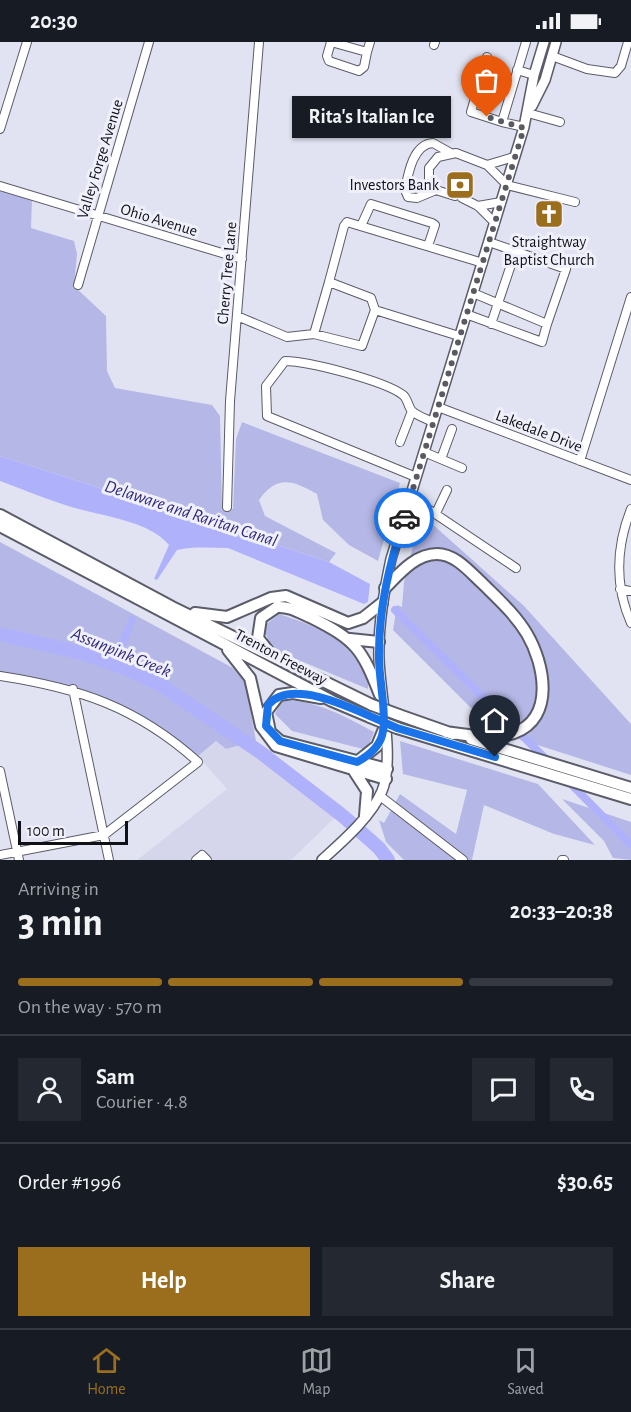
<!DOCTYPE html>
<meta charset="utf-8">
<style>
body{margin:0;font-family:"Alegreya Sans",sans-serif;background:#242831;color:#f1f3f6;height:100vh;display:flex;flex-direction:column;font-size:22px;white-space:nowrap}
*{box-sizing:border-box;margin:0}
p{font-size:20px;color:#9ea1a6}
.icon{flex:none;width:33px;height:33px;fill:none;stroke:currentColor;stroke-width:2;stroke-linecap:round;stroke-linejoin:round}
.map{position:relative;height:818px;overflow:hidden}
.details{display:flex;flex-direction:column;background:#171b24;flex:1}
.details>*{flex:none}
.scale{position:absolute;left:18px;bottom:15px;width:110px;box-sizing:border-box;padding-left:6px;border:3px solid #101116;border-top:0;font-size:16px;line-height:21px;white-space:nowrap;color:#101116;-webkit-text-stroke:4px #eff0fc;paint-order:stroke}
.pin{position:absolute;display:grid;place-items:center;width:51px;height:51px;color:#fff;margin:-62px -26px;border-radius:50% 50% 50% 0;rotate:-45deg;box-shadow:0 0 6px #0007}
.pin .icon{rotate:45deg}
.courier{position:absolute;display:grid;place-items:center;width:60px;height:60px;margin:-30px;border:4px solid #1a73e8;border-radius:50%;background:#fff;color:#222;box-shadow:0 2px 8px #0007}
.bubble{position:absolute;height:42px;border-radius:0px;background:#171b24;box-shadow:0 2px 4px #0004;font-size:20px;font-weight:700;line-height:42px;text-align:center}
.summary em{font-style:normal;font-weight:700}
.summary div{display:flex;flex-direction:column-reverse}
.summary{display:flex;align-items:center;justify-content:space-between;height:102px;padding:0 18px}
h1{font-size:39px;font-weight:700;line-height:45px}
.bar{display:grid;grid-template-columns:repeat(4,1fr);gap:9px 6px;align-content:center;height:72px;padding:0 18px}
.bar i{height:8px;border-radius:4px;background:#363941}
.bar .active{background:#9b6e1e}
.bar p{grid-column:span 4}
.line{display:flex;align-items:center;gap:15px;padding:0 18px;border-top:2px solid #363941}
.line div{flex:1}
.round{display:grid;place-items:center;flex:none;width:63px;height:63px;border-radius:0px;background:#242831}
.primary-button{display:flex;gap:12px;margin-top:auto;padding:12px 18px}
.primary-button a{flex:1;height:69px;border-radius:0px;background:#9b6e1e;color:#fff;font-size:24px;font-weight:700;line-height:69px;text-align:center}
.primary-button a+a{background:#242831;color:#f1f3f6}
.status{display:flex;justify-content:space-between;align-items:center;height:42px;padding:0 30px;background:#171b24;direction:ltr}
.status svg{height:16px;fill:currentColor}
.tabs{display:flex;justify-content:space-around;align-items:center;height:84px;border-top:2px solid #363941;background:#171b24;font-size:16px;color:#9ea1a6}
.tabs a{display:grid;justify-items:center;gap:3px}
.tabs .active{color:#9b6e1e}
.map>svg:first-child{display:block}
.built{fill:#d5d6ec}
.green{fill:#b5b8e6}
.water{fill:#afb2fa}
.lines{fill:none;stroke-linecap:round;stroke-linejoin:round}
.canal{stroke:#afb2fa;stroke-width:8}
.river{stroke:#afb2fa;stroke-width:14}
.minor-casing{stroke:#5b5c69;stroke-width:10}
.major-casing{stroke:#5b5c69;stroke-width:12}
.highway-casing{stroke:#5b5c69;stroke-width:14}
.minor{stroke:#fff;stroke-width:8}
.major{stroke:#fff;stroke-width:9}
.highway{stroke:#fff;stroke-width:10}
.highway-bridge-casing{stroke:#5b5c69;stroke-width:14;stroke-linecap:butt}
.highway-bridge{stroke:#fff;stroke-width:10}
.done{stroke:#5a5a63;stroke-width:6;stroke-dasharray:0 10.8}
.route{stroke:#1a73e8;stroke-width:8}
.labels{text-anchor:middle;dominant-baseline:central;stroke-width:6;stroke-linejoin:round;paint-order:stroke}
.street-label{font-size:16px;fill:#101116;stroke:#eff0fc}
.poi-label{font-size:16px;fill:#101116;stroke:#eff0fc;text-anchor:end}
.water-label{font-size:18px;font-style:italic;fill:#322979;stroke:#eff0fc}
</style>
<div class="status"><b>20:30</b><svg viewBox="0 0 49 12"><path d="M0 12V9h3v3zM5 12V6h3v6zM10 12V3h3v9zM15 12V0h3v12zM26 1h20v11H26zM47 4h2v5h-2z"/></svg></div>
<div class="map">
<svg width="631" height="818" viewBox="0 0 631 818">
<rect width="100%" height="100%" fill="#e2e3f2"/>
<path class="built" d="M216,699l10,8 30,-8 89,67 -54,52h-154l90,-71 -29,-33z"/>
<path class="green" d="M0,149l32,8 -1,29 43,13 3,13 -3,32 32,30 1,55 8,17 97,17 8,11 2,92 11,1 3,-70 6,-17 158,61 -22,78 -29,-16 -26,-25 -6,-26c-25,-14 -40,-19 -58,6l6,16 71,37 -7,9 -329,-106z
M421,472l103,92 107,118v51l-137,-44 -101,-101 4,-25 5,2 2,-25z
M0,500l233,126 12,13 11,60 -30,8 -10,-8 -18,15 -99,-61 -99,-20z
M279,572c33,11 65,22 82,53 4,8 8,13 7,22l-96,-40 -9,-22z
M282,658c34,0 62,16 92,32l-7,18 -75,-19 -17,-17z
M400,699l138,43 57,61 -41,-11 -70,-29 -12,55h-68l-18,-18 -7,-22 5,3 16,-29 56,40 11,-44 -64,-16z
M562,757l69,23v38l-18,-2 -9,-17z"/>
<path class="water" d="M0,414l329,106 41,22 -2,18 -4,2 -136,-56c-17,0 -34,-2 -51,2l-20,30 -3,-1 15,-34c-18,-23 -65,-29 -94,-37 -25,-7 -50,-18 -75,-27z"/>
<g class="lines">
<path class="canal" d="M395,568l153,151
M114,622l18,-44
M569,740l62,63"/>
<path class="river" d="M0,592l82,19 42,15 35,16 101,68 84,65 35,31 9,12"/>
<g class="minor-casing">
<path id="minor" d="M331,0l-4,14 2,5 30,10 5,-4 3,-15
M331,0l36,10 3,-10
M434,3l1,-3
M552,14l35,13 28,4 6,-7 7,-24
M487,15l-16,55 31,10
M517,28l17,5
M528,71l32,9
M524,85l-22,-5 24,-80
M0,87l27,-87
M487,123l20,20 68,17
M0,144l242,73
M436,148l-19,8 -9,-1 -3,-7c3,-16 8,-46 28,-47l16,9
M455,154l-19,-6 -7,-7v-15l9,-11 18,-4 31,12 27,-8
M462,156l16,8 17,17
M478,164l23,-4
M361,184l10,-22 61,19 3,2 -7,21
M78,243l71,-243
M473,251l74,31 19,-55 -77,-27
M466,272l76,28 5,-18
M237,274l50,21 27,-3 48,12 13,-36
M491,282l25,-74
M314,292l15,-52
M459,294l-84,-26 -4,-12 -42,-16 15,-56 3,-4 136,41
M438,365l193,73
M400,400l12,-31
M424,410l38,16
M441,417l11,-30
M580,419l51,-164
M416,435l-149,-61 -1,-30 19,-25c23,0 100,20 118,34 5,4 5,12 9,16 5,5 15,8 21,11
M410,455l106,71
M227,465l3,-106 29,-359
M631,467c-15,38 -17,75 0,114
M436,471l11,-23
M620,547l11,2
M0,634c79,12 137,31 198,86l-94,73 -104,20
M73,647l36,171
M0,729l19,89
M380,754l83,64
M196,818l6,-5 5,5
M562,818h2"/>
</g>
<g class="major-casing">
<path id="major" d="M532,64l13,-26 11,-38
M322,818c21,-19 49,-43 60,-69 13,-31 -2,-97 -3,-132 -1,-34 5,-67 12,-100l133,-432 10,-52 10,-33"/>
</g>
<g class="highway-casing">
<path id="highway" d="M0,473l172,92 200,98
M0,484l332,175 38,16
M385,546c14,-14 30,-34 52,-34 18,0 32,17 45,29 16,16 33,31 45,51 17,29 29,84 -13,99 -21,7 -47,2 -68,-1
M195,571l32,4 44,-19 15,-2 62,27 15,-5 19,-15
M350,597l29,3
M228,608l22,28 11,48 15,20 110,33
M269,610l-11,-14 3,-20 16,-11c13,-1 23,6 35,11 44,22 50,31 68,77
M321,656l-28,-5 -14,2 -13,17 4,20 10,9 107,28
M399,673l54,19
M397,686l234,71
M471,697l160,49
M357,720l20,-16 7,-17
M354,729l13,20 -2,25"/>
</g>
<use href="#minor" class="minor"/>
<use href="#major" class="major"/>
<use href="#highway" class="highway"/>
<g class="highway-bridge-casing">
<path id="highway-bridge" d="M372,663l27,10
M370,675l27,11"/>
</g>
<use href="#highway-bridge" class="highway-bridge"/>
</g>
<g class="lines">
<path class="done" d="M404,476l120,-390 -37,-11"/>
<path class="route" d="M404,476c-14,45 -25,88 -25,135 -1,23 8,59 4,78 -2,15 -13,24 -26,31l-77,-21 -14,-15 2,-21c26,-31 99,11 129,23l98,29"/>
</g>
<defs>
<g id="bank-square" transform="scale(1.5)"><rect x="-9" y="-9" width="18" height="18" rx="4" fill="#9b6e1e" stroke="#eff0fc"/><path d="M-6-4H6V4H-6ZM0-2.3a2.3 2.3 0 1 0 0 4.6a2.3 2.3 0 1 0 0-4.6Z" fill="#fff"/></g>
<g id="church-square" transform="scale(1.5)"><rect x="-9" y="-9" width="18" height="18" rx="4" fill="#9b6e1e" stroke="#eff0fc"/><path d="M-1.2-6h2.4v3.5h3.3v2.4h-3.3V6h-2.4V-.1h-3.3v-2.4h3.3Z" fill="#fff"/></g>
</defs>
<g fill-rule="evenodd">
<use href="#bank-square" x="460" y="143"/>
<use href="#church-square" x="549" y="172"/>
</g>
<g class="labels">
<g class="street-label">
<text transform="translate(100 117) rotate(-73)">Valley Forge Avenue</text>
<text transform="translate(159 178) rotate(17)">Ohio Avenue</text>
<text transform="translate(227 231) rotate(-85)">Cherry Tree Lane</text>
<text transform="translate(539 389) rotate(21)">Lakedale Drive</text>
<text transform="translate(281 615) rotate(28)">Trenton Freeway</text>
</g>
<g class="poi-label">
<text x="439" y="143">Investors Bank</text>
<text x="549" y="200" text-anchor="middle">Straightway<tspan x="549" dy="18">Baptist Church</tspan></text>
</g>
<g class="water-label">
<text transform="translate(191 472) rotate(18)">Delaware and Raritan Canal</text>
<text transform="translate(121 611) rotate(22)">Assunpink Creek</text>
</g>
</g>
</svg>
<div class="scale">100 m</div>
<div class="pin" style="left:487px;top:75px;background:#ea580c"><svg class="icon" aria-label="bag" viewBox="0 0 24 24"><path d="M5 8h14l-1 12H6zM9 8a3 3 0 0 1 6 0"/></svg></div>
<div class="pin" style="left:495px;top:715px;background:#1f2937"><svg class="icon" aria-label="home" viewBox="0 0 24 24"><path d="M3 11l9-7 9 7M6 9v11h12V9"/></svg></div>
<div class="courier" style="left:404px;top:476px"><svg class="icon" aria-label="car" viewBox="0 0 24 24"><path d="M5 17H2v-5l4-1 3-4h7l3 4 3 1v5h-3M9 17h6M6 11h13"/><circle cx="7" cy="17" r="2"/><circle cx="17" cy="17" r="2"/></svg></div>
<div class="bubble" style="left:292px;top:54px;width:159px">Rita's Italian Ice</div>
</div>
<section class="details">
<div class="summary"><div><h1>3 min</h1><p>Arriving in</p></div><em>20:33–20:38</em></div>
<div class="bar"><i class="active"></i><i class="active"></i><i class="active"></i><i></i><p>On the way · 570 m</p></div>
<div class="line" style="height:108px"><a class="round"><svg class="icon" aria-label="person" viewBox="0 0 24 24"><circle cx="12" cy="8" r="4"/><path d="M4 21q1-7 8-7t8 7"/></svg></a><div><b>Sam</b><p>Courier · 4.8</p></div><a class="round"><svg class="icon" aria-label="chat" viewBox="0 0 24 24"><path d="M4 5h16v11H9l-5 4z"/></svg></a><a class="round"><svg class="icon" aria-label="phone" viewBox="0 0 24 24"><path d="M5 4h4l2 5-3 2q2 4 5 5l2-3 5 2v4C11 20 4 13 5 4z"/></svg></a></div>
<div class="line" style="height:78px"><div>Order #1996</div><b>$30.65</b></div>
<div class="primary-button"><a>Help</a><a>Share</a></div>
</section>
<nav class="tabs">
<a class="active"><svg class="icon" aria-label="home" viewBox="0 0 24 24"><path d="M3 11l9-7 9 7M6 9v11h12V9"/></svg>Home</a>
<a><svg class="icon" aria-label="map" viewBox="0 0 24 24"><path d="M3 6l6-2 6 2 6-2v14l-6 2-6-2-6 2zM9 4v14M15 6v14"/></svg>Map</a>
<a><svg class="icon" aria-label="saved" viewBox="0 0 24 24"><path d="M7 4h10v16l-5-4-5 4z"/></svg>Saved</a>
</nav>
